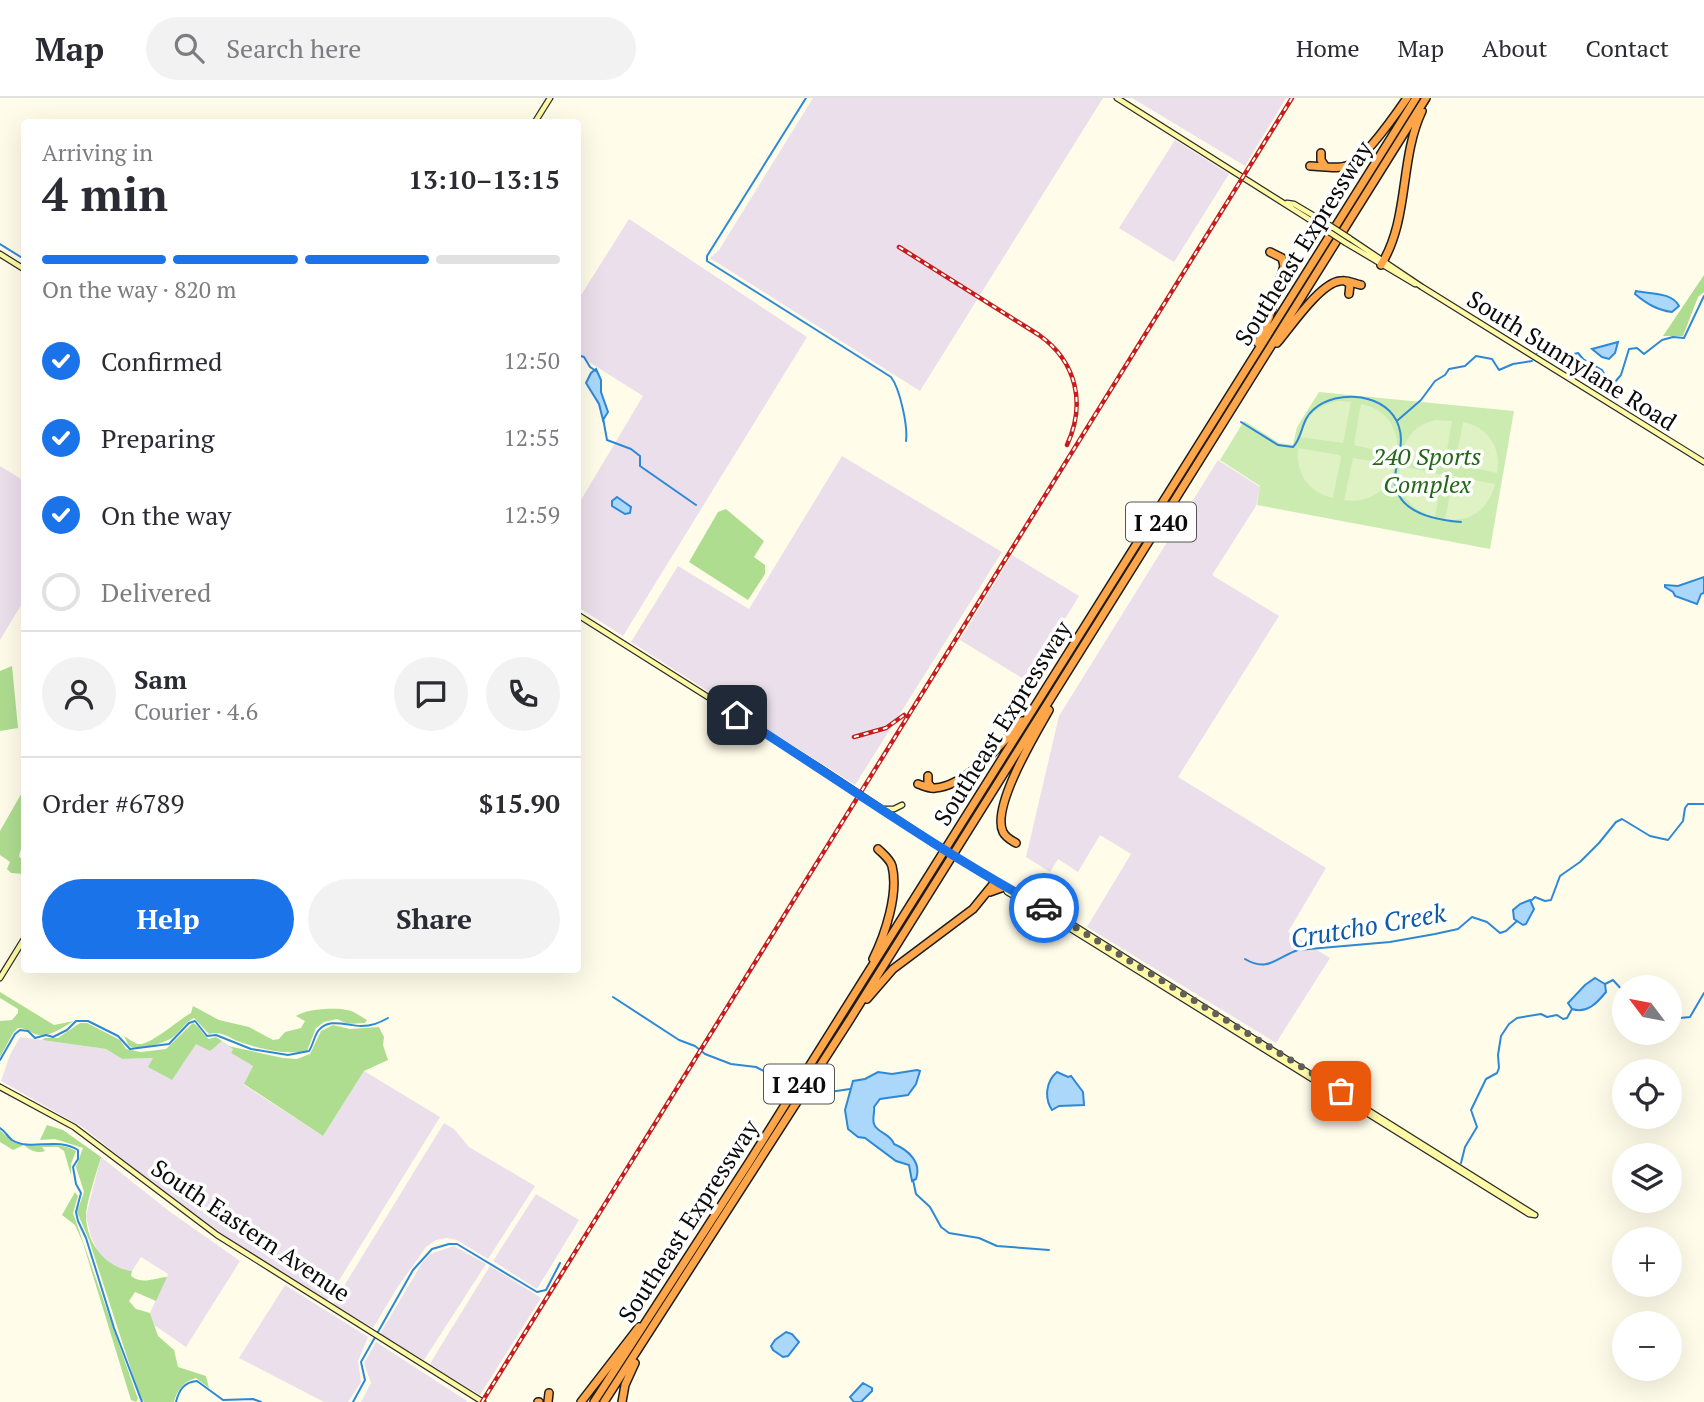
<!DOCTYPE html>
<meta charset="utf-8">
<style>
body{margin:0;font-family:"PT Serif",serif;background:#f2f2f3;color:#2b2b33;height:100vh;display:flex;flex-direction:column;font-size:26px;white-space:nowrap}
*{box-sizing:border-box;margin:0}
p{font-size:23px;color:#7c7c81}
.icon{flex:none;width:38px;height:38px;fill:none;stroke:currentColor;stroke-width:2;stroke-linecap:round;stroke-linejoin:round}
.map{position:relative;flex:1;overflow:hidden}
.side{position:absolute;left:21px;top:21px;width:560px;height:854px;display:flex;flex-direction:column;background:#fff;border-radius:7px;box-shadow:0 7px 28px #0002}
.side>*{flex:none}
.needle{width:46px;rotate:302deg}
.tools{position:absolute;left:1612px;top:877px;display:grid;gap:14px}
.tools a{display:grid;place-items:center;width:70px;height:70px;border-radius:50%;background:#fff;box-shadow:0 7px 28px #0002;font-size:35px}
.pin{position:absolute;display:grid;place-items:center;width:60px;height:60px;color:#fff;margin:-30px;border-radius:14px;box-shadow:0 4px 10px #0006}
.courier{position:absolute;display:grid;place-items:center;width:70px;height:70px;margin:-35px;border:5px solid #1a73e8;border-radius:50%;background:#fff;color:#222;box-shadow:0 2px 9px #0007}
.headline em{font-style:normal;font-weight:800}
.headline div{display:flex;flex-direction:column-reverse}
.headline{display:flex;align-items:center;justify-content:space-between;height:119px;padding:0 21px}
h1{font-size:46px;font-weight:800;line-height:52px}
.bar{display:grid;grid-template-columns:repeat(4,1fr);gap:10px 7px;align-content:center;height:84px;padding:0 21px}
.bar i{height:9px;border-radius:5px;background:#e1e1e2}
.bar .active{background:#1a73e8}
.bar p{grid-column:span 4}
.line{display:flex;align-items:center;gap:18px;padding:0 21px;border-top:2px solid #e1e1e2}
.line div{flex:1}
.round{display:grid;place-items:center;flex:none;width:74px;height:74px;border-radius:37px;background:#f2f2f3}
ol{padding:0 21px;list-style:none}
li{display:flex;align-items:center;gap:21px;height:77px}
li p{margin-inline-start:auto}
li .icon{padding:7px;border-radius:50%;background:#1a73e8;color:#fff;stroke-width:4}
li:last-child{color:#7c7c81}
li i{width:38px;height:38px;border:4px solid #e1e1e2;border-radius:50%}
.action{display:flex;gap:14px;margin-top:auto;padding:14px 21px}
.action a{flex:1;height:80px;border-radius:42px;background:#1a73e8;color:#fff;font-size:28px;font-weight:800;line-height:80px;text-align:center}
.action a+a{background:#f2f2f3;color:#2b2b33}
header{display:flex;align-items:center;gap:42px;box-sizing:border-box;height:98px;padding:0 35px;background:#fff;border-bottom:2px solid #e1e1e2}
header strong{font-size:33px}
nav{display:flex;gap:38px;margin-inline-start:auto;font-size:24px}
.search{width:490px;height:63px;background:#f2f2f3;display:flex;align-items:center;gap:18px;box-sizing:border-box;padding:0 24px;border-radius:38px;color:#7c7c81;font-size:26px}
.map>svg:first-child{display:block}
.industrial{fill:#ebdfeb}
.green{fill:#ccebb1}
.forest{fill:#aedd90}
.pitch{fill:#dff2c4}
.water{fill:#abd8fa;stroke:#2d89d6;stroke-width:2}
.lines{fill:none;stroke-linecap:round;stroke-linejoin:round}
.stream{stroke:#2d89d6;stroke-width:2}
.secondary-casing{stroke:#2d2d2d;stroke-width:7}
.motorway-casing{stroke:#1c1c1c;stroke-width:10}
.secondary{stroke:#fffaa5;stroke-width:4.5}
.motorway{stroke:#fea649;stroke-width:7}
.rail-casing{stroke:#c41d1b;stroke-width:4.5}
.rail{stroke:#fff;stroke-width:2;stroke-dasharray:5;stroke-linecap:butt}
.secondary-bridge-casing{stroke:#2d2d2d;stroke-width:7;stroke-linecap:butt}
.secondary-bridge{stroke:#fffaa5;stroke-width:4.5}
.done{stroke:#605f59;stroke-width:7;stroke-dasharray:0 12.6}
.route{stroke:#1a73e8;stroke-width:9}
.labels{text-anchor:middle;dominant-baseline:central;stroke-width:7;stroke-linejoin:round;paint-order:stroke}
.shield{fill:#fff;stroke:#545454;stroke-width:2}
.shield-label{font-size:23px;font-weight:bold;fill:#0b0b0b}
.street-label{font-size:24px;fill:#0b0b0b;stroke:#fff}
.park-label{font-size:24px;font-style:italic;fill:#246718;stroke:#fff}
.water-label{font-size:26px;font-style:italic;fill:#0e5aa4;stroke:#fff}
</style>
<header>
<strong>Map</strong>
<div class="search"><svg class="icon" aria-label="search" viewBox="0 0 24 24"><circle cx="10" cy="10" r="6"/><path d="M15 15l6 6"/></svg>Search here</div>
<nav><a>Home</a><a>Map</a><a>About</a><a>Contact</a></nav>
</header>
<div class="map">
<svg width="1704" height="1304" viewBox="0 0 1704 1304">
<rect width="100%" height="100%" fill="#fffcea"/>
<path class="industrial" d="M813,0h290l-183,293 -210,-133 9,-8z
M1132,0h154l-41,68z
M1175,42l54,34 -55,88 -55,-34z
M629,121l178,118 -184,299 -45,-29v-102l65,-109 -65,-41v-55z
M842,358l160,96 -147,233 -224,-143 47,-76 71,43z
M1218,362l42,27 -4,19 -44,69 67,41 -101,161 148,91 -38,64 42,26 -54,85 -189,-116 44,-73 -31,-19 -22,37 -20,-13 -8,13 -24,-15 33,-141z
M0,368l24,15v119l-24,40z
M1012,457l67,41 -52,85 -67,-41z
M20,939l86,12 16,10 32,-1 -6,9 48,-24 21,2 5,-4 11,8 -2,4 22,13 -9,19 79,51 41,-65 76,46 -113,183 -130,-81 -113,-91 -83,-47 9,-26z
M444,1025l10,6 15,18 66,39 -47,73 -31,-19 -10,-2 -11,2 -10,7 -29,41 -24,40 -40,-24z
M101,1059l68,54 71,50 -54,86 -32,-22 -4,-12 18,-39 -27,-17 -9,14 -14,-2 -19,-14 -8,-19 -5,-20z
M536,1096l43,26 -42,69 -44,-28z
M454,1148l32,18 -62,96 -44,-26 42,-71 8,-9z
M490,1168l51,32 -61,97 -49,-30v-3z
M285,1187l83,52 -10,24 3,21 -13,20h-24l-85,-44z
M376,1244l91,59 -1,1h-105l10,-19 -7,-20z"/>
<path class="green" d="M1319,294l195,19 -24,138 -233,-44 3,-19 -40,-26 24,-39 35,22 14,2 4,-18z"/>
<path class="forest" d="M1704,177v17l-6,5 -15,39h-20z
M726,411l38,32 -10,16 11,8v9l-17,26 -59,-38 29,-50z
M12,568l6,62 -18,3v-60z
M24,691v59l-3,1 -2,7 5,7v11l-13,-1 -4,-4 3,-7 -10,-7v-24z
M0,894l54,33 20,-4c-11,6 -26,18 -39,13 -7,-3 -9,-6 -17,-6l-5,5 -13,24v-36l12,-1 6,-7v-4l-18,-11z
M193,908l26,14 30,7 24,13 6,-1 6,-7 16,-4 4,-7 -9,-5c9,-7 39,-9 51,-6 7,1 13,6 20,10l-2,3 -17,1 -11,-5 -13,3 -8,6 -9,23c-21,4 -47,-2 -67,-9 -11,-4 -19,-12 -31,-8l-15,-16c-9,4 -13,13 -21,19 -7,6 -35,14 -44,9 -1,-2 -4,-8 -5,-10 4,2 10,7 14,8 12,2 40,-24 53,-31z
M80,925h7l33,17 6,9 15,3 25,-3 27,-26c7,3 9,12 16,16l7,-2 6,4 -12,10 -14,-7 -24,36 -24,-13 5,-9 -31,1 -16,-10 -64,-9 3,-2h13z
M333,927l17,4 29,-2 5,10 -1,8 5,15 -24,11 -41,65 -79,-52 9,-18 -22,-13 2,-4 -5,-3 55,12 14,1 13,-5 11,-23z
M47,1027l16,5 38,27c-4,15 -15,45 -15,60 1,27 20,51 46,54l-1,5c12,9 22,2 36,1l-11,24 -21,-9 -6,9 7,8 14,4 8,23 16,14 4,17 28,9 3,12 -13,-10c-12,3 -19,12 -22,24h-30l-4,-5 -51,-157 -12,-28 7,-20 -8,-25 7,-19 -28,-9 -15,1z
M0,1032c25,28 48,6 76,21l-5,13v11l-7,-24 -6,-4h-16l3,4c-7,3 -16,-1 -21,-6l-11,5 -13,-8z
M75,1094l3,4 -5,17 65,186 -2,3 -5,-2 -48,-157 -8,-18 -13,-10z"/>
<path class="pitch" d="M1339,303l12,1 -8,41 -43,-6c5,-21 18,-32 39,-36z
M1361,306c26,5 39,25 36,51l-43,-10z
M1436,322l16,1 -7,41 -43,-6c3,-20 15,-32 34,-36z
M1463,324c25,5 39,26 34,51l-42,-9z
M1298,350l41,7 2,2 -8,41c-25,-6 -37,-24 -35,-50z
M1353,360l42,7c-6,25 -25,39 -51,35z
M1400,368l42,9 -7,42c-25,-6 -40,-26 -35,-51z
M1454,378l41,8c-6,25 -25,39 -50,35z"/>
<path class="water" d="M1636,193c14,3 36,1 43,15l-7,6c-15,-2 -25,-8 -37,-18z
M1618,244l-3,11 -6,6 -7,-2 -10,-8z
M596,271l5,11v12l7,20 -5,8 -4,-16 -13,-21 5,-10z
M617,399l14,10 -1,6 -5,1 -13,-8v-5z
M1704,479v16l-3,1 -4,10 -22,-8 -2,-4 -8,-5v-2l13,1z
M1530,802l4,9 -8,15 -3,1 -9,-6 -1,-9 7,-6z
M1595,880l10,6 1,8c-9,11 -19,22 -34,17l-4,-6 17,-18z
M917,972l3,1 -4,13 -8,11 -28,4 -6,8c1,5 -2,11 0,17 3,9 16,9 20,20 14,6 28,18 22,35l-4,2 -3,-16 -13,-4 -31,-23 -7,-1 -10,-8 -3,-19 8,-29 12,-2 13,-7 14,2z
M1057,974l11,5 3,-1 12,16 1,13 -25,1 -7,4c-8,-12 -6,-29 5,-38z
M786,1234l6,2 7,8 -11,14 -5,1 -10,-7 -2,-4 4,-6z
M863,1285l9,5v3l-11,11h-7l-4,-5z"/>
<g class="lines">
<path class="stream" d="M806,0l-99,158v5l184,116c9,12 17,49 15,64
M0,146l24,15
M1537,255l8,-5 1,3 24,10 4,-7 4,-1 5,6 19,11 7,13h5l7,-8 8,-26 8,-1 7,6 18,-14 11,-3 11,1 20,-42
M578,257l6,2 6,10 6,4
M603,320l4,22 24,9 9,7v10l56,39
M1398,322l23,-20 14,-19 10,-6 4,-6 16,-3 11,-10 16,3 7,11 14,-6 19,-3
M1241,324l37,23 15,2c10,-10 8,-27 20,-37 24,-22 76,-17 86,17 6,18 -4,35 -4,53 1,33 41,40 66,42
M1532,802l3,-3 10,4 6,-1 9,-24 20,-14 19,-19 17,-21 6,-3 28,17 18,4 15,-19 2,-13 3,-4h16
M1245,861c23,14 32,-2 53,-9l92,-8 45,-8 23,-5 14,-12 15,5 13,11 6,-2 11,-10
M1605,886l8,-4 11,12
M613,899l66,43 16,6 10,8 26,10 25,3 19,10
M1670,921l20,-2 14,-24
M0,962l15,-26 5,-4 8,1 7,7 11,-3 7,2 14,-7 9,-9h12l30,15 12,13 39,-5 20,-21 6,-2 12,15 9,-1 35,14 37,6 21,-4c4,-6 5,-14 9,-20 11,-14 29,-5 43,-5 11,0 18,-3 27,-8
M816,996l34,-5
M0,1030c5,3 7,8 12,12 20,12 44,-4 66,10v9l-5,8 3,17 5,9 -5,19 2,9 8,17 28,90 28,74
M1461,1065l4,-16 12,-20 -6,-17 15,-31 11,-6 2,-5 -1,-13 3,-19 8,-12 8,-6 24,-4 6,3 10,-2 6,4 4,-1 5,-9
M913,1082l3,14 14,13 11,20 8,6 30,5 18,8 52,4
M176,1304c3,-12 8,-20 21,-21l26,19 30,-1 8,3
M353,1304l12,-22 -4,-18 52,-92 19,-21 17,-5h8l80,48 9,-2 14,-27"/>
<g class="secondary-casing">
<path id="secondary" d="M1117,0l206,130
M535,24l15,-24
M1287,105l7,1 32,19
M1349,140l73,49 282,175
M1346,145l69,41
M0,156l24,15
M578,517l241,152 118,78
M883,711h11l8,-4
M960,762l44,27 66,36 465,292
M1005,790l2,4 59,34 463,288 6,1
M0,880l24,-39
M0,989l74,40 143,108 266,167"/>
</g>
<g class="motorway-casing">
<path id="motorway" d="M1321,55v7l4,6
M1310,68c12,0 28,4 39,-1 16,-7 47,-51 58,-67
M1381,167c29,-47 18,-105 41,-154
M1345,183l5,3 -1,10
M1258,245l11,-25 15,-52 -2,-8 -12,-6
M1277,245c13,-15 43,-60 63,-62 8,-2 14,3 21,4
M928,678v7l4,5
M918,686c6,2 11,5 17,4 31,-2 68,-45 87,-67
M1016,745c-5,-3 -10,-5 -13,-11 -12,-25 33,-99 46,-122
M990,794l14,-5
M873,861c12,-24 26,-66 19,-93 -2,-7 -9,-12 -14,-17
M867,901l26,-30 80,-60 22,-27
M538,1304h1
M548,1304l1,-9
M581,1304l58,-75
M594,1304l154,-238 668,-1066
M604,1304l245,-381 577,-923
M622,1304l3,-17 10,-22"/>
</g>
<use href="#secondary" class="secondary"/>
<use href="#motorway" class="motorway"/>
<g class="rail-casing">
<path id="rail" d="M899,149l140,88c38,27 47,69 28,110
M854,639l32,-9 18,-13
M482,1304l810,-1304"/>
</g>
<use href="#rail" class="rail"/>
<g class="secondary-bridge-casing">
<path id="secondary-bridge" d="M1326,125l23,15
M1323,130l23,15
M937,747l23,15"/>
</g>
<use href="#secondary-bridge" class="secondary-bridge"/>
</g>
<g class="lines">
<path class="done" d="M1044,810l297,183"/>
<path class="route" d="M737,617c102,65 201,136 307,193"/>
</g>
<g class="labels">
<g class="shield">
<rect x="1126" y="404.5" width="70" height="39" rx="5"/>
<rect x="764" y="966.5" width="70" height="39" rx="5"/>
</g>
<g class="shield-label">
<text x="1161" y="424">I 240</text>
<text x="799" y="986">I 240</text>
</g>
<g class="street-label">
<text transform="translate(1303 145) rotate(-58)">Southeast Expressway</text>
<text transform="translate(1572 262) rotate(32)">South Sunnylane Road</text>
<text transform="translate(1002 625) rotate(-58)">Southeast Expressway</text>
<text transform="translate(688 1123) rotate(-57)">Southeast Expressway</text>
<text transform="translate(251 1132) rotate(34)">South Eastern Avenue</text>
</g>
<g class="park-label">
<text x="1427" y="358">240 Sports<tspan x="1427" dy="28">Complex</tspan></text>
</g>
<g class="water-label">
<text transform="translate(1368 827) rotate(-10)">Crutcho Creek</text>
</g>
</g>
</svg>
<div class="tools">
<a><svg class="needle" viewBox="-14 -14 28 28"><path d="M0-13l5 13h-10z" fill="#e53935"/><path d="M0 13l5-13h-10z" fill="#7c7c81"/></svg></a>
<a><svg class="icon" aria-label="locate" viewBox="0 0 24 24"><circle cx="12" cy="12" r="6"/><path d="M12 2v4M12 18v4M2 12h4M18 12h4"/></svg></a>
<a><svg class="icon" aria-label="layers" viewBox="0 0 24 24"><path d="M12 4l9 5-9 5-9-5zM3 14l9 5 9-5"/></svg></a>
<a>+</a>
<a>−</a>
</div>
<div class="pin" style="left:1341px;top:993px;background:#ea580c"><svg class="icon" aria-label="bag" viewBox="0 0 24 24"><path d="M5 8h14l-1 12H6zM9 8a3 3 0 0 1 6 0"/></svg></div>
<div class="pin" style="left:737px;top:617px;background:#1f2937"><svg class="icon" aria-label="home" viewBox="0 0 24 24"><path d="M3 11l9-7 9 7M6 9v11h12V9"/></svg></div>
<div class="courier" style="left:1044px;top:810px"><svg class="icon" aria-label="car" viewBox="0 0 24 24"><path d="M5 17H2v-5l4-1 3-4h7l3 4 3 1v5h-3M9 17h6M6 11h13"/><circle cx="7" cy="17" r="2"/><circle cx="17" cy="17" r="2"/></svg></div>
<section class="side">
<div class="headline"><div><h1>4 min</h1><p>Arriving in</p></div><em>13:10–13:15</em></div>
<div class="bar"><i class="active"></i><i class="active"></i><i class="active"></i><i></i><p>On the way · 820 m</p></div>
<ol>
<li><svg class="icon" aria-label="check" viewBox="0 0 24 24"><path d="M5 12l5 5 9-10"/></svg>Confirmed<p>12:50</p></li>
<li><svg class="icon" aria-label="check" viewBox="0 0 24 24"><path d="M5 12l5 5 9-10"/></svg>Preparing<p>12:55</p></li>
<li><svg class="icon" aria-label="check" viewBox="0 0 24 24"><path d="M5 12l5 5 9-10"/></svg>On the way<p>12:59</p></li>
<li><i></i>Delivered</li>
</ol>
<div class="line" style="height:126px"><a class="round"><svg class="icon" aria-label="person" viewBox="0 0 24 24"><circle cx="12" cy="8" r="4"/><path d="M4 21q1-7 8-7t8 7"/></svg></a><div><b>Sam</b><p>Courier · 4.6</p></div><a class="round"><svg class="icon" aria-label="chat" viewBox="0 0 24 24"><path d="M4 5h16v11H9l-5 4z"/></svg></a><a class="round"><svg class="icon" aria-label="phone" viewBox="0 0 24 24"><path d="M5 4h4l2 5-3 2q2 4 5 5l2-3 5 2v4C11 20 4 13 5 4z"/></svg></a></div>
<div class="line" style="height:91px"><div>Order #6789</div><b>$15.90</b></div>
<div class="action"><a>Help</a><a>Share</a></div>
</section>
</div>
